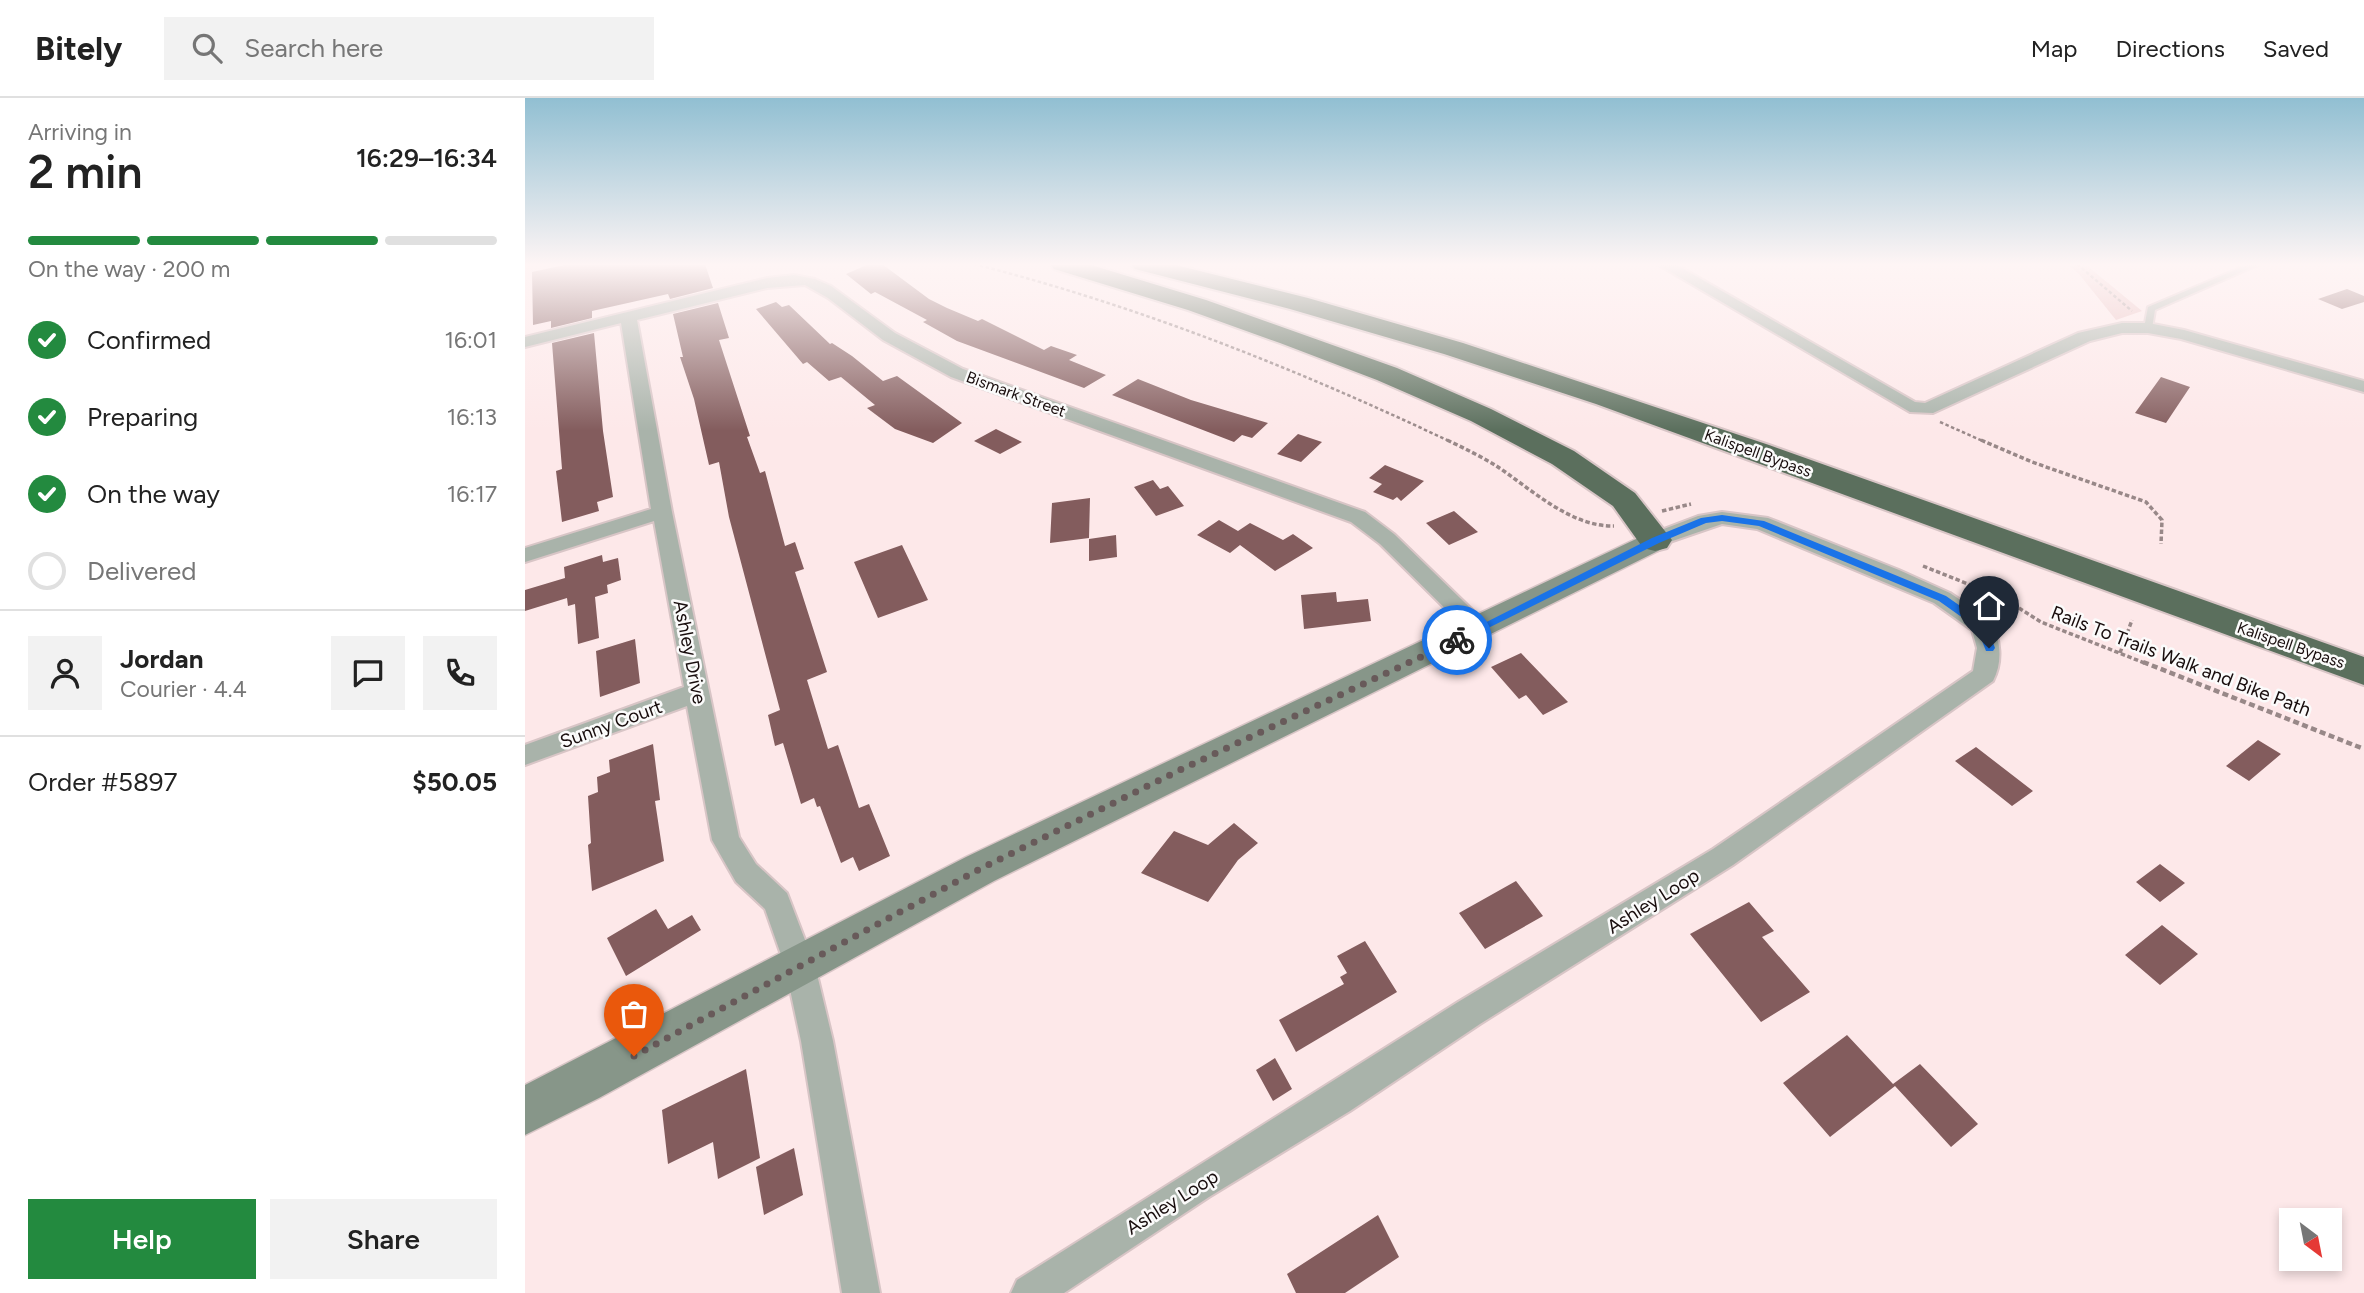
<!DOCTYPE html>
<meta charset="utf-8">
<style>
body{margin:0;font-family:Figtree,sans-serif;background:#f2f2f2;color:#222;height:100vh;display:flex;flex-direction:column;font-size:26px;white-space:nowrap}
*{box-sizing:border-box;margin:0}
p{font-size:23px;color:#767676}
.icon{flex:none;width:38px;height:38px;fill:none;stroke:currentColor;stroke-width:2;stroke-linecap:round;stroke-linejoin:round}
.map{position:relative;flex:1;overflow:hidden}
.panel{display:flex;flex-direction:column;background:#fff;width:525px}
.panel>*{flex:none}
.needle{width:46px;rotate:148deg}
.controls{position:absolute;left:1754px;top:1110px;display:grid;gap:14px}
.controls a{display:grid;place-items:center;width:63px;height:63px;border-radius:0px;background:#fff;box-shadow:0 4px 10px #0003;font-size:35px}
.pin{position:absolute;display:grid;place-items:center;width:60px;height:60px;color:#fff;margin:-72px -30px;border-radius:50% 50% 50% 0;rotate:-45deg;box-shadow:0 0 7px #0007}
.pin .icon{rotate:45deg}
.courier{position:absolute;display:grid;place-items:center;width:70px;height:70px;margin:-35px;border:5px solid #1a73e8;border-radius:50%;background:#fff;color:#222;box-shadow:0 2px 9px #0007}
.headline em{font-style:normal;font-weight:600}
.headline div{display:flex;flex-direction:column-reverse}
.headline{display:flex;align-items:center;justify-content:space-between;height:119px;padding:0 28px}
h1{font-size:46px;font-weight:600;line-height:52px}
.bar{display:grid;grid-template-columns:repeat(4,1fr);gap:10px 7px;align-content:center;height:84px;padding:0 28px}
.bar i{height:9px;border-radius:5px;background:#e0e0e0}
.bar .current{background:#238a3f}
.bar p{grid-column:span 4}
.line{display:flex;align-items:center;gap:18px;padding:0 28px;border-top:2px solid #e0e0e0}
.line div{flex:1}
.round{display:grid;place-items:center;flex:none;width:74px;height:74px;border-radius:0px;background:#f2f2f2}
ol{padding:0 28px;list-style:none}
li{display:flex;align-items:center;gap:21px;height:77px}
li p{margin-inline-start:auto}
li .icon{padding:7px;border-radius:50%;background:#238a3f;color:#fff;stroke-width:4}
li:last-child{color:#767676}
li i{width:38px;height:38px;border:4px solid #e0e0e0;border-radius:50%}
.primary-button{display:flex;gap:14px;margin-top:auto;padding:14px 28px}
.primary-button a{flex:1;height:80px;border-radius:0px;background:#238a3f;color:#fff;font-size:28px;font-weight:600;line-height:80px;text-align:center}
.primary-button a+a{background:#f2f2f2;color:#222}
header{display:flex;align-items:center;gap:42px;box-sizing:border-box;height:98px;padding:0 35px;background:#fff;border-bottom:2px solid #e0e0e0}
header strong{font-size:33px}
nav{display:flex;gap:38px;margin-inline-start:auto;font-size:24px}
.search{width:490px;height:63px;background:#f2f2f2;display:flex;align-items:center;gap:18px;box-sizing:border-box;padding:0 24px;border-radius:0px;color:#767676;font-size:26px}
main{display:flex;flex:1;min-height:0}
.map>svg:first-child{display:block}
.green{fill:#e8bebf}
.building{fill:#835c5d}
.lines{fill:none;stroke-linecap:round;stroke-linejoin:round}
.lane-casing{stroke:#d8c5c6;stroke-width:4}
.street-casing{stroke:#d8c5c6;stroke-width:4}
.secondary-casing{stroke:#d8c5c6;stroke-width:3}
.highway-casing{stroke:#d8c5c6;stroke-width:4}
.path-far2{stroke:#988888;stroke-width:2.5;stroke-dasharray:3.5 2.5;stroke-linecap:butt}
.path-far1{stroke:#988888;stroke-width:3.5;stroke-dasharray:4.5 2.5;stroke-linecap:butt}
.path{stroke:#988888;stroke-width:4.5;stroke-dasharray:6 3.5;stroke-linecap:butt}
.lane{fill:#a9b3aa;fill-rule:evenodd}
.street{fill:#a9b3aa;fill-rule:evenodd}
.secondary{fill:#879689;fill-rule:evenodd}
.highway{fill:#5b6f5d;fill-rule:evenodd}
.route{fill:#1a73e8}
.done{stroke:#685a5a;stroke-width:7;stroke-dasharray:0 12.6}
.labels{text-anchor:middle;dominant-baseline:central;stroke-width:5;stroke-linejoin:round;paint-order:stroke}
.far-street-label{font-size:16px;fill:#180d0d;stroke:#fbfbfb}
.street-label{font-size:19px;fill:#180d0d;stroke:#fbfbfb}
</style>
<header>
<strong>Bitely</strong>
<div class="search"><svg class="icon" aria-label="search" viewBox="0 0 24 24"><circle cx="10" cy="10" r="6"/><path d="M15 15l6 6"/></svg>Search here</div>
<nav><a>Map</a><a>Directions</a><a>Saved</a></nav>
</header>
<main>
<section class="panel">
<div class="headline"><div><h1>2 min</h1><p>Arriving in</p></div><em>16:29–16:34</em></div>
<div class="bar"><i class="current"></i><i class="current"></i><i class="current"></i><i></i><p>On the way · 200 m</p></div>
<ol>
<li><svg class="icon" aria-label="check" viewBox="0 0 24 24"><path d="M5 12l5 5 9-10"/></svg>Confirmed<p>16:01</p></li>
<li><svg class="icon" aria-label="check" viewBox="0 0 24 24"><path d="M5 12l5 5 9-10"/></svg>Preparing<p>16:13</p></li>
<li><svg class="icon" aria-label="check" viewBox="0 0 24 24"><path d="M5 12l5 5 9-10"/></svg>On the way<p>16:17</p></li>
<li><i></i>Delivered</li>
</ol>
<div class="line" style="height:126px"><a class="round"><svg class="icon" aria-label="person" viewBox="0 0 24 24"><circle cx="12" cy="8" r="4"/><path d="M4 21q1-7 8-7t8 7"/></svg></a><div><b>Jordan</b><p>Courier · 4.4</p></div><a class="round"><svg class="icon" aria-label="chat" viewBox="0 0 24 24"><path d="M4 5h16v11H9l-5 4z"/></svg></a><a class="round"><svg class="icon" aria-label="phone" viewBox="0 0 24 24"><path d="M5 4h4l2 5-3 2q2 4 5 5l2-3 5 2v4C11 20 4 13 5 4z"/></svg></a></div>
<div class="line" style="height:91px"><div>Order #5897</div><b>$50.05</b></div>
<div class="primary-button"><a>Help</a><a>Share</a></div>
</section>
<div class="map">
<svg width="1839" height="1195" viewBox="0 0 1839 1195">
<rect width="100%" height="100%" fill="#fde8e9"/>
<path class="green" d="M1542,166h18l57,47 -26,9 -37,-46z"/>
<path class="building" d="M44,166h136l8,24 -43,11 -2,-5 -76,17v7l-41,10v-7l-18,4 -1,-53z
M344,166h13l47,35 18,9 31,13 4,-2 62,31 7,-4 26,9 -8,5 37,15 -22,13 -127,-47 -34,-19 4,-2 -52,-28 -4,2 -25,-20z
M1822,191l17,7v6l-22,7 -24,-10z
M251,204l6,5 7,-2 41,39 2,-1 20,13 31,25 14,-5 65,47 -29,20 -38,-14 -28,-21 8,-3 -34,-28 -12,4 -22,-19 -4,2 -47,-55z
M193,205l11,35 -10,2 31,96 -3,1 13,36 5,-2 20,75 10,-4 9,27 -9,3 32,100 -20,8 21,69 10,-4 21,63 10,-4 21,52 -31,15 -6,-14 -12,6 -21,-57 -3,1 -3,-9 -13,6 -18,-61 -8,3 -7,-31 12,-5 -51,-193 -10,-55 -10,3 -15,-66 -14,-42h3l-10,-43z
M69,235l9,98 10,66 -16,5 2,9 -37,11 -6,-51 6,-2 -10,-126z
M1636,279l29,10 -24,36 -31,-10z
M613,281l53,21 77,23 -16,15 -10,-3 -8,7 -122,-47z
M471,331l26,13 -22,12 -26,-13z
M773,336l24,8 -21,20 -24,-8z
M860,367l39,16 -23,20 -4,-4 -4,3 -20,-8 9,-8 -13,-6z
M628,382l7,9 8,-3 16,20 -28,10 -22,-29z
M565,400l-1,40 -39,5 2,-40z
M929,413l24,21 -29,13 -23,-22z
M694,422l19,11 12,-8 33,17 10,-6 20,14 -38,23 -35,-26 -10,8 -33,-18z
M591,437l1,22 -28,4v-22z
M377,447l26,55 -50,18 -24,-56z
M77,457l1,7 15,-4 3,22 -14,5 1,8 -13,4 4,41 -21,6 -3,-40 -7,2 -1,-8 -42,13v-21l40,-12 -1,-11z
M811,494l1,10 31,-3 3,22 -67,8 -3,-34z
M110,541l5,44 -40,14 -4,-46z
M996,555l47,49 -25,13 -17,-20 -7,4 -28,-32z
M1733,642l23,14 -32,27 -23,-15z
M128,646l7,56 -5,1 9,60 -72,30 -4,-46 3,-2 -3,-47 10,-4 -1,-15 13,-5 -1,-12z
M1451,649l57,44 -21,15 -57,-45z
M709,725l24,20 -20,17 -30,42 -67,-29 33,-42 34,14z
M1635,766l25,19 -25,19 -24,-20z
M991,783l27,35 -58,33 -26,-36z
M1224,804l25,29 -12,6 48,55 -49,30 -71,-88z
M131,811l12,20 24,-14 9,15 -75,46 -19,-38z
M1637,827l36,29 -38,31 -35,-30z
M840,843l32,51 -101,60 -17,-32 65,-36 -4,-7 7,-4 -10,-17z
M1322,937l46,49 27,-20 58,60 -27,23 -56,-61 -65,51 -47,-54z
M750,960l17,31 -19,12 -17,-31z
M221,971l14,89 -42,21 -5,-37 -45,22 -6,-54z
M269,1050l9,47 -39,20 -8,-48z
M853,1117l21,42 -54,36h-49l-9,-19z"/>
<g class="lines">
<g class="lane-casing">
<path id="lane" d="M1724,166h11l-105,46 -3,18 -4,2 -4,-2 4,-21z"/>
</g>
<g class="street-casing">
<path id="street" d="M1132,166h18l240,138 10,1 153,-70 44,-10h26l36,7 180,51v11l-183,-53 -33,-6h-26l-32,8 -157,72 -23,-1z
M269,177l21,4 16,7 64,47 68,36 402,143 29,22 98,95 -4,6 -8,2 -8,-2 -92,-91 -29,-22 -400,-145 -68,-37 -55,-42 -23,-13 -38,3 -130,32 35,192 67,325 17,27 31,29 28,73 18,75 47,252h-38l-41,-252 -16,-75 -20,-57 -29,-27 -24,-42 -25,-134 -162,59v-20l159,-58 -30,-166 -129,41v-14l126,-39 -30,-186 -96,24v-10l242,-59z
M1197,414l46,6 131,52 51,23 40,27c11,19 13,42 3,61l-260,184 -253,159 -130,87 -141,86 -145,96h-53l6,-13 441,-278 255,-153 260,-178 4,-23 -5,-18 -38,-27 -177,-74 -35,-5 -67,23 -7,-2 -4,-5 4,-5 50,-19z"/>
</g>
<g class="secondary-casing">
<path id="secondary" d="M1130,432l11,3 4,7 -4,7 -672,334 -395,217 -74,37v-50l441,-228z"/>
</g>
<g class="highway-casing">
<path id="highway" d="M525,166h38l118,36 191,68 94,41 83,42 61,42 37,47 -5,8 -12,3 -12,-3 -30,-42 -61,-42 -81,-43 -94,-41 -97,-37 -92,-33 -134,-41z
M606,166h41l136,34 155,45 306,102 595,212v28l-768,-281 -152,-50 -154,-45 -155,-40z"/>
</g>
<path class="path-far2" d="M449,166c165,42 323,105 477,178
M1552,166l55,47
M1415,324l45,20"/>
<path class="path-far1" d="M922,342c17,8 33,16 48,25 35,23 75,62 119,61
M1456,342l51,22 114,40 16,18 -1,24
M1137,413l29,-7
M1398,468l80,32 38,24 106,42
M1595,555l12,-33"/>
<path class="path" d="M1618,564l221,87"/>
<use href="#lane" class="lane"/>
<use href="#street" class="street"/>
<use href="#secondary" class="secondary"/>
<use href="#highway" class="highway"/>
</g>
<linearGradient id="sky" x2="0" y2="1"><stop stop-color="#91bfd2"/><stop offset="0.5" stop-color="#fef5f5"/><stop offset="1" stop-color="#fef5f5" stop-opacity="0"/></linearGradient>
<rect width="1839" height="333" fill="url(#sky)"/>
<path class="route" d="M1197,417l42,6 182,75 40,28 9,24 -2,3h-7l-9,-23 -38,-27 -180,-75 -37,-5 -16,2 -47,20 -199,99 -3,1 -6,-3 201,-102 49,-20z"/>
<g class="lines">
<path class="done" d="M109,958l342,-185 204,-101 277,-130"/>
</g>
<g class="labels">
<g class="far-street-label">
<text transform="translate(491 296) rotate(20)">Bismark Street</text>
<text transform="translate(1233 355) rotate(20)">Kalispell Bypass</text>
<text transform="translate(1766 547) rotate(19)">Kalispell Bypass</text>
</g>
<g class="street-label">
<text transform="translate(165 554) rotate(79)">Ashley Drive</text>
<text transform="translate(1656 563) rotate(21)">Rails To Trails Walk and Bike Path</text>
<text transform="translate(86 626) rotate(-20)">Sunny Court</text>
<text transform="translate(1128 803) rotate(-32)">Ashley Loop</text>
<text transform="translate(647 1104) rotate(-32)">Ashley Loop</text>
</g>
</g>
</svg>
<div class="controls">
<a><svg class="needle" viewBox="-14 -14 28 28"><path d="M0-13l5 13h-10z" fill="#e53935"/><path d="M0 13l5-13h-10z" fill="#767676"/></svg></a>
</div>
<div class="pin" style="left:109px;top:958px;background:#ea580c"><svg class="icon" aria-label="bag" viewBox="0 0 24 24"><path d="M5 8h14l-1 12H6zM9 8a3 3 0 0 1 6 0"/></svg></div>
<div class="pin" style="left:1464px;top:550px;background:#1f2937"><svg class="icon" aria-label="home" viewBox="0 0 24 24"><path d="M3 11l9-7 9 7M6 9v11h12V9"/></svg></div>
<div class="courier" style="left:932px;top:542px"><svg class="icon" aria-label="bike" viewBox="0 0 24 24"><circle cx="6" cy="16" r="4"/><circle cx="18" cy="16" r="4"/><path d="M6 16l4-8h5l3 8M10 8l3 8H6M13 5h3"/></svg></div>
</div>
</main>
